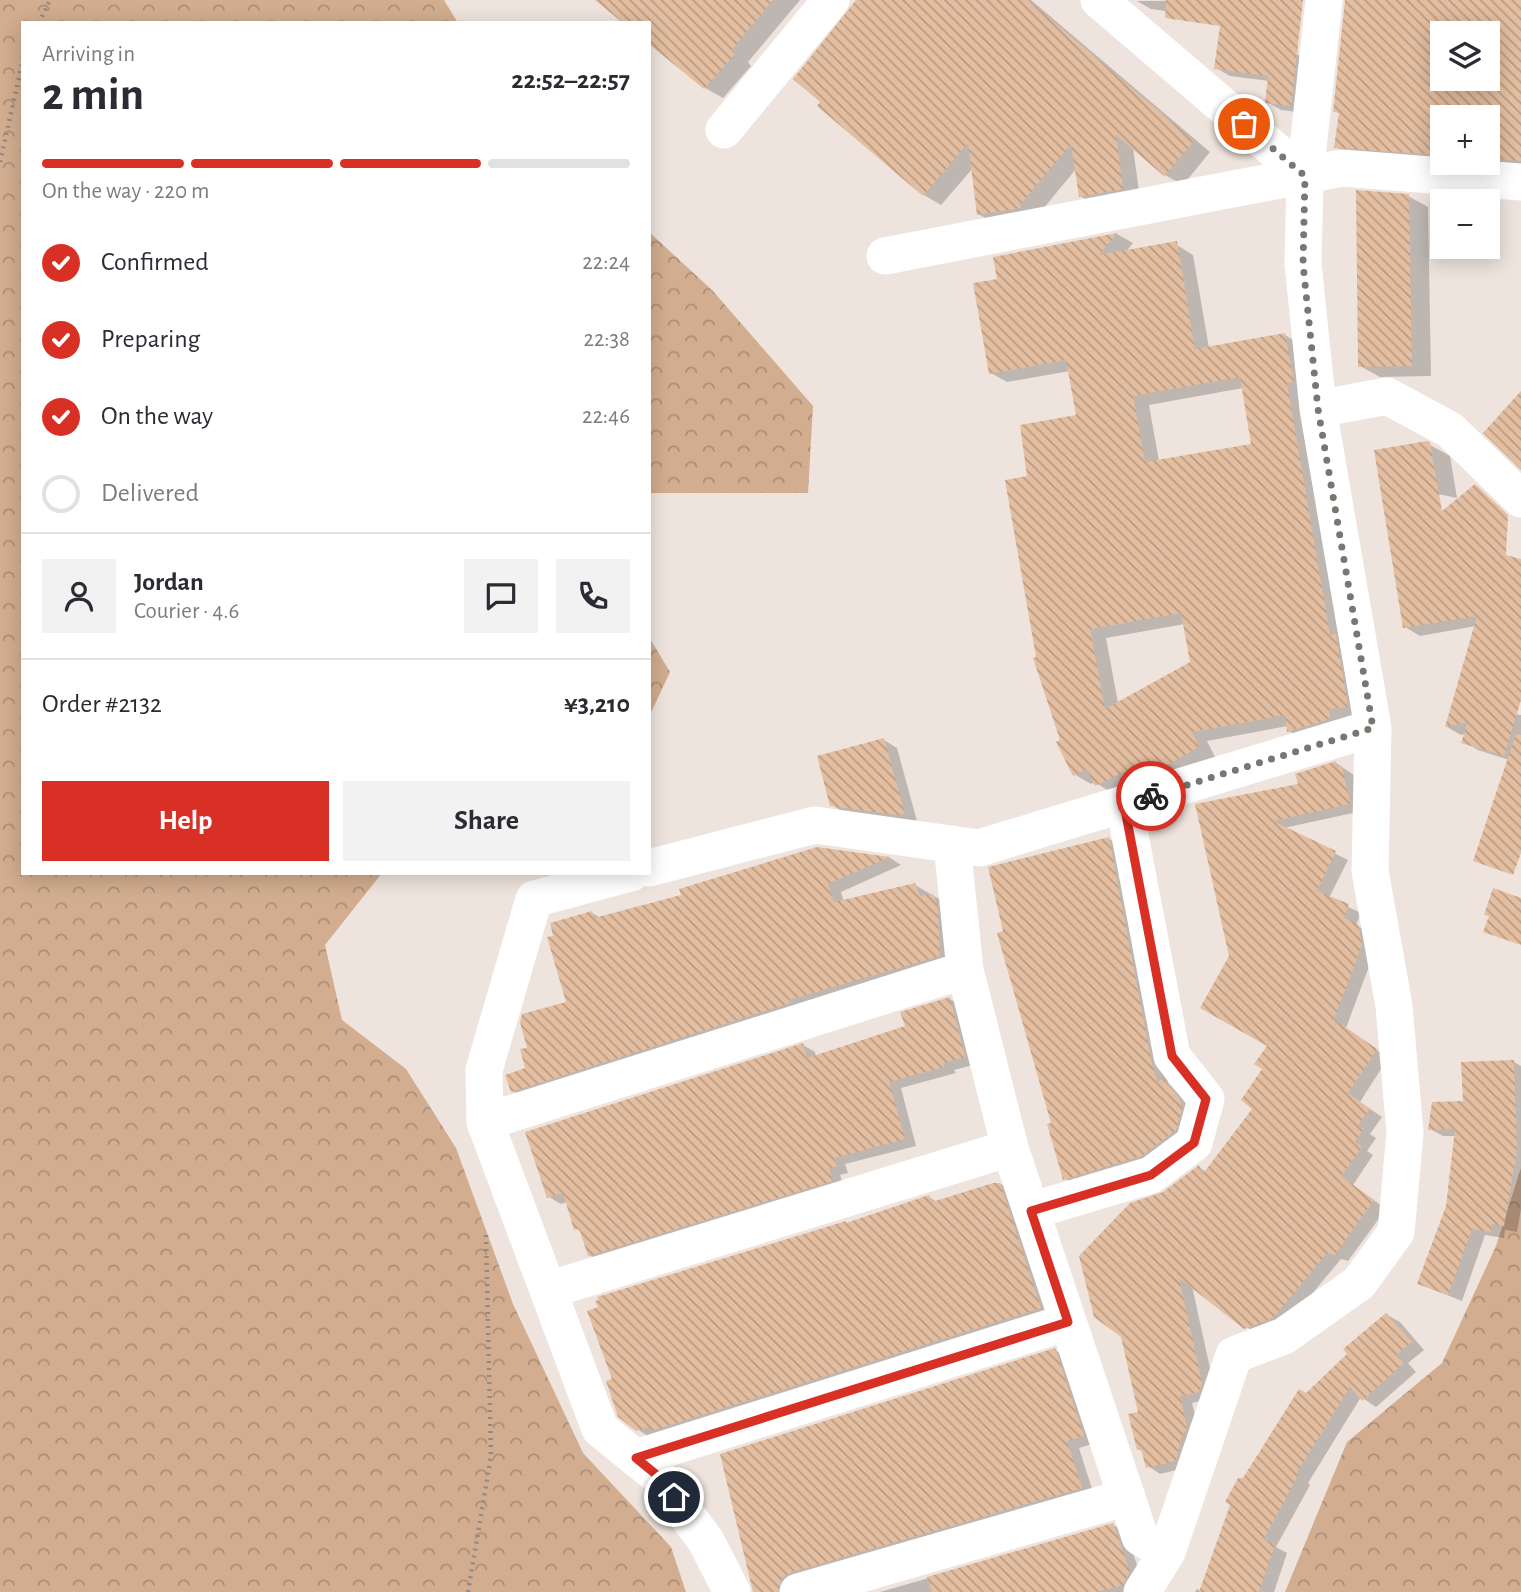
<!DOCTYPE html>
<meta charset="utf-8">
<style>
body{margin:0;font-family:"Alegreya Sans",sans-serif;background:#f2f2f3;color:#2b2b33;height:100vh;display:flex;flex-direction:column;font-size:26px;white-space:nowrap}
*{box-sizing:border-box;margin:0}
p{font-size:23px;color:#7c7c81}
.icon{flex:none;width:38px;height:38px;fill:none;stroke:currentColor;stroke-width:2;stroke-linecap:round;stroke-linejoin:round}
.map{position:relative;flex:1;overflow:hidden}
.details{position:absolute;left:21px;top:21px;width:630px;height:854px;display:flex;flex-direction:column;background:#fff;border-radius:0px;box-shadow:0 4px 18px #0003}
.details>*{flex:none}
.buttons{position:absolute;left:1430px;top:21px;display:grid;gap:14px}
.buttons a{display:grid;place-items:center;width:70px;height:70px;border-radius:0px;background:#fff;box-shadow:0 4px 18px #0003;font-size:35px}
.pin{position:absolute;display:grid;place-items:center;width:60px;height:60px;color:#fff;margin:-30px;border:4px solid #fff;border-radius:50%;box-shadow:0 2px 7px #0007}
.courier{position:absolute;display:grid;place-items:center;width:70px;height:70px;margin:-35px;border:5px solid #d93025;border-radius:50%;background:#fff;color:#222;box-shadow:0 2px 9px #0007}
.summary em{font-style:normal;font-weight:700}
.summary div{display:flex;flex-direction:column-reverse}
.summary{display:flex;align-items:center;justify-content:space-between;height:119px;padding:0 21px}
h1{font-size:46px;font-weight:700;line-height:52px}
.bar{display:grid;grid-template-columns:repeat(4,1fr);gap:10px 7px;align-content:center;height:84px;padding:0 21px}
.bar i{height:9px;border-radius:5px;background:#e1e1e2}
.bar .current{background:#d93025}
.bar p{grid-column:span 4}
.line{display:flex;align-items:center;gap:18px;padding:0 21px;border-top:2px solid #e1e1e2}
.line div{flex:1}
.round{display:grid;place-items:center;flex:none;width:74px;height:74px;border-radius:0px;background:#f2f2f3}
ol{padding:0 21px;list-style:none}
li{display:flex;align-items:center;gap:21px;height:77px}
li p{margin-inline-start:auto}
li .icon{padding:7px;border-radius:50%;background:#d93025;color:#fff;stroke-width:4}
li:last-child{color:#7c7c81}
li i{width:38px;height:38px;border:4px solid #e1e1e2;border-radius:50%}
.action{display:flex;gap:14px;margin-top:auto;padding:14px 21px}
.action a{flex:1;height:80px;border-radius:0px;background:#d93025;color:#fff;font-size:28px;font-weight:700;line-height:80px;text-align:center}
.action a+a{background:#f2f2f3;color:#2b2b33}
.map>svg:first-child{display:block}
.forest{fill:url(#forest-crowns)}
.shadow{fill:#0003;fill-rule:evenodd}
.building{fill:url(#building-back-hatch);fill-rule:evenodd}
.lines{fill:none;stroke-linecap:round;stroke-linejoin:round}
.path{stroke:#908984;stroke-width:4.5;stroke-dasharray:2 5;stroke-linecap:butt}
.minor{stroke:#fff;stroke-width:37}
.done{stroke:#7b7671;stroke-width:7;stroke-dasharray:0 12.6}
.route{stroke:#d93025;stroke-width:9}
</style>
<div class="map">
<svg width="1521" height="1592" viewBox="0 0 1521 1592">
<defs>
<pattern id="forest-crowns" width="20" height="18" patternUnits="userSpaceOnUse" patternTransform="scale(1.75)"><rect width="20" height="18" fill="#d2ad8f"/><path d="M2 6a3 3 0 1 1 6 0M12 15a3 3 0 1 1 6 0" fill="none" stroke="#ac8e76"/></pattern>
<pattern id="building-back-hatch" width="6" height="6" patternUnits="userSpaceOnUse" patternTransform="scale(1.75)"><rect width="6" height="6" fill="#e4bea0"/><path d="M-1 5l2 2M0 0l6 6M5-1l2 2" fill="none" stroke="#ba9b83"/></pattern>
</defs>
<rect width="100%" height="100%" fill="#eee4dd"/>
<path class="forest" d="M0,0h444l14,23h-435v850h359l-57,72 17,75 64,49 50,79 57,156 70,149 88,94 15,45h-686z
M649,232l64,59 100,115 -5,87h-159z
M649,637l21,35 -21,45z
M1521,1168v424h-236l62,-150 95,-79 54,-117z"/>
<path class="shadow" d="M597,0h203l-52,62 3,4 -28,32 -18,-10 -56,-65h-26z
M859,0h172l179,152 -27,33 -18,-10 -32,-27 7,50 -42,9 -18,-11 -4,-27 -38,46 -42,10 -17,-11 -6,-46 -32,37 -17,-10z
M1300,0l-3,54 14,9 -6,50 -24,-3 -14,-8 2,-21 -39,-5 -14,-8 5,-41 -3,-9 -67,-9 -14,-8z
M1346,0h175v167l-33,-4v-46h-46v44l-93,-6 -13,-8 4,-33 -5,-3zM1442,33h46v46h-46z
M1408,196l20,11 3,169 -51,1 -20,-11z
M1117,234l16,9 -8,10 52,-8 16,10 16,93 76,-13 16,10 63,370 -59,26 -16,-10 -1,-5 -81,15 8,16 -39,21 -20,-5 -43,21 -18,-12 -4,2 -17,-10 -36,-116 -9,-180 49,-61 -8,-46 -63,11 -16,-9 8,-93 -4,-22zM1243,388l10,57 -94,16 -10,-56zM1185,624l7,39 -74,40 -12,-65z
M1430,445l20,11 7,42 -57,-12z
M1501,555l12,159 8,1v137l-12,-92 -31,-10 -14,-8 2,-8 -5,1 -14,-8 29,-101 -56,10 -15,-9z
M884,740l13,8 20,73 -72,-8 -13,-8z
M1336,763l18,12 8,36 -78,17 64,32 -19,38 32,15 -5,12 15,8 3,20 -28,75 42,30 -28,44 22,15 -12,17 6,4 -9,13 6,4 -20,30 33,24 -38,52 -7,-2 -54,65 -29,11 -66,-49 23,105 -3,7 -20,5 8,32 -11,32 -29,7 -12,-8 -4,-14 -6,-3 26,-255 35,-27 7,5 49,-64 15,-63 -39,-89 -34,-150 103,-20z
M1109,839l13,7 46,237 23,24 3,10 -39,46 -78,23 -13,-8 -10,-54z
M817,848l73,10 11,7 -60,27 3,10 71,-17 31,18 9,57 -429,138 -14,-7 15,-22 2,-20 39,-46 24,-90 9,5 82,-22 87,-31 -1,-3z
M950,999l12,7 15,58 -23,6 2,3 -55,15 15,58 -71,18 3,9 -8,2 4,12 -242,75 -13,-7 -6,-22 -7,-4 -9,-27 -6,2 -12,-7 254,-152 12,7 1,5 91,-30z
M1514,1062l7,4v143l-4,23 -12,-2 -1,8 -19,-3 -23,66 -43,-17 29,-77 8,-71h-13l-13,-7z
M999,1183l12,7 42,125 -404,122 -12,-8 208,-207 4,3 80,-28 8,5z
M1387,1315l13,7 24,28 -16,13 8,9 -40,35 -15,-10 -53,86 2,2 -34,62 11,6 -13,39h-79l2,-3 4,2 43,-112 62,-84z
M1055,1350l13,8 28,85 -17,5 15,47 -301,97h-38z
M1113,1525l13,7 16,48 -6,12h-256z"/>
<path class="building" d="M595,0h178l-42,51 4,3 -31,35 -55,-45v-21h-26z
M856,0h172l166,141 -30,35 -48,-41 7,54 -44,8 -8,-53 -51,61 1,3 -44,7 -9,-72 -45,53 -106,-90 3,-4 -27,-23z
M1166,0h137l-12,106 -26,-3 3,-27 -54,-7 6,-43 -55,-8z
M1345,0h176v161l-33,-3v-41h-46v38l-108,-7 5,-36h-6zM1442,33h46v46h-46z
M1356,190l53,4 3,172 -54,1z
M1117,233l-18,22 78,-14 18,108 90,-16 9,49 -7,1 43,252 6,-1 12,73 -19,2 1,10 -43,13 -2,-17 -93,17 7,15 -41,23 -3,-6 -10,5 -3,-6 -47,23 -8,-17 -14,7 -17,-34 4,-2 -27,-82 3,-1 -31,-177 22,-4 -7,-51 56,-10 -10,-55 -77,14 -16,-91 24,-4 -4,-22zM1240,377l11,67 -106,18 -12,-66zM1181,613l9,49 -85,47 -15,-80z
M1521,391v79l-38,-37z
M1427,441l3,2 12,68 33,-27 33,31 -2,40 15,4v141l-17,56 -43,-13 7,-21 -23,5 32,-111 -74,12 -29,-178z
M1516,734l5,1v118l-8,22 -40,-14z
M884,738l21,76 -7,1 -68,-9 -13,-50z
M1336,761l1,6 5,-1 8,38 -77,17 63,30 -19,40 32,13 -5,14 14,6 4,21 -28,74 43,30 -29,44 22,16 -12,16 6,4 -9,13 7,5 -21,29 33,24 -39,55 -8,-2 -53,64 -30,12 -65,-51 23,105 -3,9 -19,4 7,31 -6,11 -5,23 -30,7 -5,-19 -4,1 -9,-36 10,-2 -17,-75 -27,-20 -15,-61 51,-53 33,-11 36,-27 3,10 50,-66 -11,-9 21,-31 -8,-5 13,-18 -67,-38 29,-52 -34,-152 103,-20 -3,-10z
M1109,837l42,223 7,24 4,-7 17,21 3,10 -6,22 -35,26 -78,24 -16,-56 4,-1 -54,-190 6,-2 -15,-64z
M817,847l73,10 -62,27 6,18 81,-19 5,13 13,-2 5,14 2,48 -151,44 1,3 -279,89 -6,-17 20,-7 -5,-19 7,-1 -7,-26 2,-8 44,-12 -19,-65 6,-1 -3,-13 42,-12 2,7 87,-23 -2,-6z
M1493,888l28,10v47l-38,-13 6,-16 -5,-1z
M950,997l15,60 -22,6 1,4 -55,15 16,57 -71,19 3,8 -8,3 4,12 -245,75 -9,-28 -5,2 -11,-37 -16,5 -22,-66 278,-89 4,15 98,-32 -5,-14z
M1514,1060l3,90 -13,76 -12,-2 -1,8 -19,-3 -24,66 -31,-11 29,-78 9,-77 -27,1 4,-28 31,-1 -2,-39z
M993,1183h7l41,125 -390,123 -2,-4 -13,4 -18,-14 -12,-36 6,-2 -25,-68 11,-4 -3,-6 4,-1 -2,-3 249,-76v2l83,-28 3,7z
M1386,1313l26,29 -16,13 8,8 -42,38 -12,-14 -54,87 2,2 -35,64 12,4 -16,48h-60l31,-87 -5,-3 13,-24h5l56,-89 7,4 41,-39 -4,-5z
M1055,1348l29,88 -17,5 15,47 -290,84 -10,6 -4,14h-25l-33,-138z
M1113,1523l17,49 -7,13 -27,7h-164l-5,-15z"/>
<g class="lines">
<path class="path" d="M39,23l11,-23
M0,162l23,-102
M468,1592l23,-136 -5,-221"/>
<path class="minor" d="M1099,0l206,176
M724,130l107,-130
M885,256l457,-88 179,14
M1318,409l69,-13 63,34 71,69
M952,844l13,126 45,178 130,389 27,15
M649,868l166,-43 164,23 394,-120
M631,873l-97,26 -50,171 1,52 115,307 58,47 48,65 26,51
M485,1122l480,-152
M1031,1211l120,-36 43,-32 12,-44 -34,-43 -48,-252
M548,1290l462,-142
M636,1458l432,-136
M798,1592l329,-95
M1142,1592l25,-40 67,-197 50,-19 75,-53 37,-51 9,-99 -11,-127 -24,-135 3,-143 -55,-319 -15,-145 2,-88 19,-176"/>
</g>
<g class="lines">
<path class="done" d="M1151,796l222,-68 -55,-319 -15,-145 2,-88 -61,-52"/>
<path class="route" d="M674,1497l-16,-21 -22,-18 432,-136 -37,-111 120,-36 43,-32 12,-44 -34,-43 -48,-252 27,-8"/>
</g>
</svg>
<div class="buttons">
<a><svg class="icon" aria-label="layers" viewBox="0 0 24 24"><path d="M12 4l9 5-9 5-9-5zM3 14l9 5 9-5"/></svg></a>
<a>+</a>
<a>−</a>
</div>
<div class="pin" style="left:1244px;top:124px;background:#ea580c"><svg class="icon" aria-label="bag" viewBox="0 0 24 24"><path d="M5 8h14l-1 12H6zM9 8a3 3 0 0 1 6 0"/></svg></div>
<div class="pin" style="left:674px;top:1497px;background:#1f2937"><svg class="icon" aria-label="home" viewBox="0 0 24 24"><path d="M3 11l9-7 9 7M6 9v11h12V9"/></svg></div>
<div class="courier" style="left:1151px;top:796px"><svg class="icon" aria-label="bike" viewBox="0 0 24 24"><circle cx="6" cy="16" r="4"/><circle cx="18" cy="16" r="4"/><path d="M6 16l4-8h5l3 8M10 8l3 8H6M13 5h3"/></svg></div>
<section class="details">
<div class="summary"><div><h1>2 min</h1><p>Arriving in</p></div><em>22:52–22:57</em></div>
<div class="bar"><i class="current"></i><i class="current"></i><i class="current"></i><i></i><p>On the way · 220 m</p></div>
<ol>
<li><svg class="icon" aria-label="check" viewBox="0 0 24 24"><path d="M5 12l5 5 9-10"/></svg>Confirmed<p>22:24</p></li>
<li><svg class="icon" aria-label="check" viewBox="0 0 24 24"><path d="M5 12l5 5 9-10"/></svg>Preparing<p>22:38</p></li>
<li><svg class="icon" aria-label="check" viewBox="0 0 24 24"><path d="M5 12l5 5 9-10"/></svg>On the way<p>22:46</p></li>
<li><i></i>Delivered</li>
</ol>
<div class="line" style="height:126px"><a class="round"><svg class="icon" aria-label="person" viewBox="0 0 24 24"><circle cx="12" cy="8" r="4"/><path d="M4 21q1-7 8-7t8 7"/></svg></a><div><b>Jordan</b><p>Courier · 4.6</p></div><a class="round"><svg class="icon" aria-label="chat" viewBox="0 0 24 24"><path d="M4 5h16v11H9l-5 4z"/></svg></a><a class="round"><svg class="icon" aria-label="phone" viewBox="0 0 24 24"><path d="M5 4h4l2 5-3 2q2 4 5 5l2-3 5 2v4C11 20 4 13 5 4z"/></svg></a></div>
<div class="line" style="height:91px"><div>Order #2132</div><b>¥3,210</b></div>
<div class="action"><a>Help</a><a>Share</a></div>
</section>
</div>
